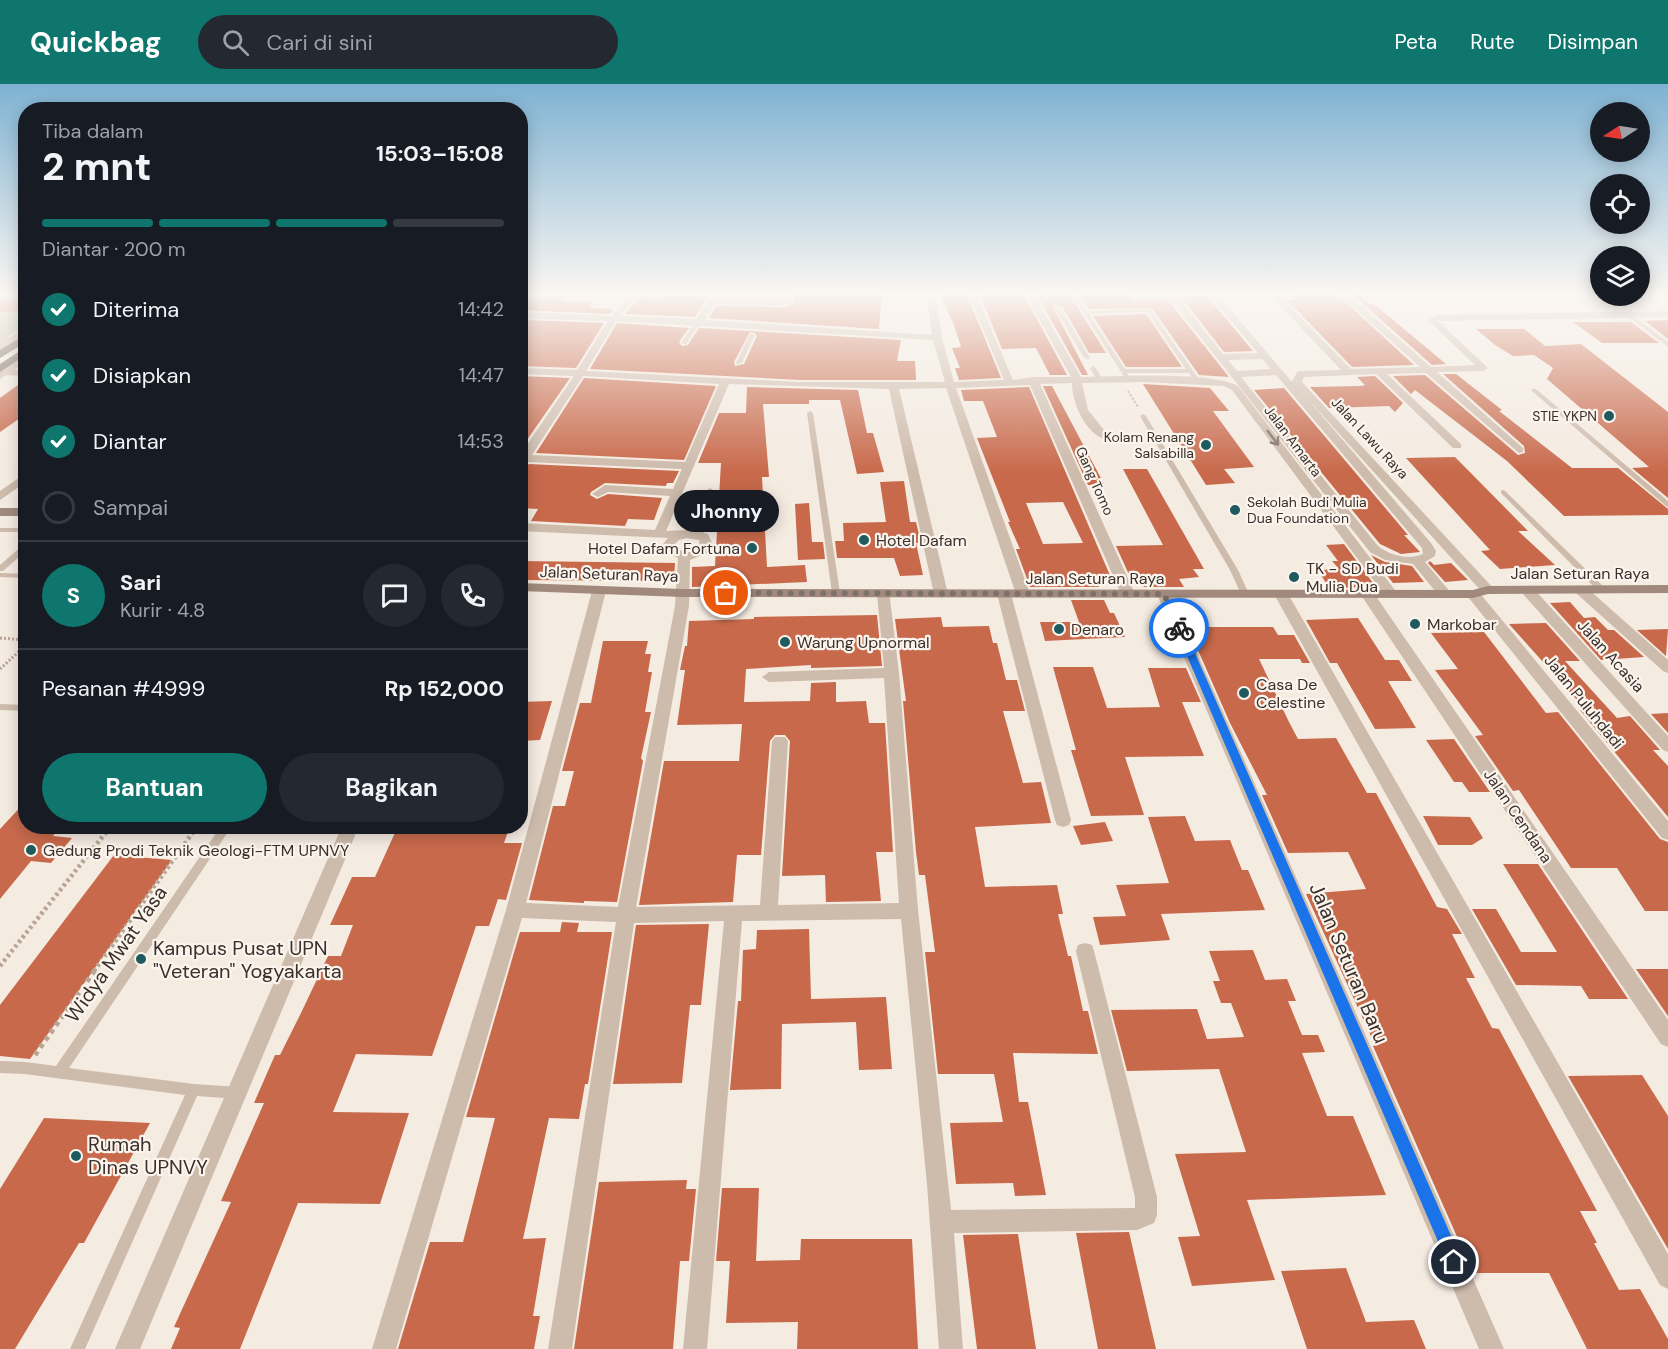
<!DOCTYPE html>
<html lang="id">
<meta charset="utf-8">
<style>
body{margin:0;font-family:"DM Sans",sans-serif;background:#242831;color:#f1f3f6;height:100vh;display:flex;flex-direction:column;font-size:22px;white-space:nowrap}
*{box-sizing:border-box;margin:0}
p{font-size:20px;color:#9ea1a6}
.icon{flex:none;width:33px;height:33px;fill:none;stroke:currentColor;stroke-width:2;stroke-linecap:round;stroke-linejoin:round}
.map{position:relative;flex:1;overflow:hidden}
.sheet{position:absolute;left:18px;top:18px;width:510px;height:732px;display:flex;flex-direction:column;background:#171b24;border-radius:24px;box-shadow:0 3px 15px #0003}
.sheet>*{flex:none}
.needle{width:39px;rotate:258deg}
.tools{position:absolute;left:1590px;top:18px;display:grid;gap:12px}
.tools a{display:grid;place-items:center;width:60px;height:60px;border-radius:50%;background:#171b24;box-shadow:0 3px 15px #0003;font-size:30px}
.pin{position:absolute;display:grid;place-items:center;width:51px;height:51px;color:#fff;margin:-26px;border:3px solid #fff;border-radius:50%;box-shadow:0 2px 6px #0007}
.courier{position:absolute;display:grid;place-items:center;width:60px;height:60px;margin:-30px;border:4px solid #1a73e8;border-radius:50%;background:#fff;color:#222;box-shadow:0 2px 8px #0007}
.bubble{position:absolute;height:42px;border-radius:21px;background:#171b24;box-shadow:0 3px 15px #0003;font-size:20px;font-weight:700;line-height:42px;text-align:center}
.summary em{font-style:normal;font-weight:700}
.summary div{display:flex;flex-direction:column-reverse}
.summary{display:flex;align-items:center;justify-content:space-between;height:102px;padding:0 24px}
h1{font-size:39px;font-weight:700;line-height:45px}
.bar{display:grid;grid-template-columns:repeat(4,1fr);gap:9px 6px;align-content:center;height:72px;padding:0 24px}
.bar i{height:8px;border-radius:4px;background:#363941}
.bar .active{background:#0f766e}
.bar p{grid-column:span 4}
.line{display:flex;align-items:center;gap:15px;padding:0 24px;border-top:2px solid #363941}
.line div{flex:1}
.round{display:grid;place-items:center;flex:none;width:63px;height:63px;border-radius:32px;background:#242831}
ol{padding:0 24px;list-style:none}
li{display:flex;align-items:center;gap:18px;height:66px}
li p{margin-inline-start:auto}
li .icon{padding:6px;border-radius:50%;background:#0f766e;color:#fff;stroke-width:4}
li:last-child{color:#9ea1a6}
li i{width:33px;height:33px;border:3px solid #363941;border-radius:50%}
.cta{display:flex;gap:12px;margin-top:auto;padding:12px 24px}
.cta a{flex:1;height:69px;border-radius:36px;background:#0f766e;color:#fff;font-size:24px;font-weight:700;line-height:69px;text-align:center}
.cta a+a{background:#242831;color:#f1f3f6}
header{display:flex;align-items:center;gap:36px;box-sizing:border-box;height:84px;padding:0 30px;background:#0f766e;color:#fff}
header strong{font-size:28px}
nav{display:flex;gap:33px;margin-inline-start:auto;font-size:21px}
.search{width:420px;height:54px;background:#242831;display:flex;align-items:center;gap:15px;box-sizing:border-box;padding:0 21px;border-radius:33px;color:#9ea1a6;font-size:22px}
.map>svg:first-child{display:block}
.green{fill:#b8c4a0}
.building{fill:#c8694b;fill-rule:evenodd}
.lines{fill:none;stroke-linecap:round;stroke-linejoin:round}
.path-far3{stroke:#b9a596;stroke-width:2;stroke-dasharray:2 2;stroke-linecap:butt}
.path-far2{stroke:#b9a596;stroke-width:3;stroke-dasharray:2 2;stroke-linecap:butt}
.path-far1{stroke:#b9a596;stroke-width:4.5;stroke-dasharray:3 3;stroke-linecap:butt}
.path{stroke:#b9a596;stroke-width:5;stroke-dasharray:4.5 4.5;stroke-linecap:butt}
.service{fill:#cdbbac;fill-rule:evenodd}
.minor{fill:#cdbbac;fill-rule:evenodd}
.tertiary{fill:#cdbbac;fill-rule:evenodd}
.secondary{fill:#a18a7d;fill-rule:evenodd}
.trunk{fill:#6c584f;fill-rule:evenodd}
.oneway{stroke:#7d6f65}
.route{fill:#1a73e8}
.done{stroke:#7c716b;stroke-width:6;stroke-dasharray:0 10.8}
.poi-dot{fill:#1f5a5e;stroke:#fbf5ee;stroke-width:2}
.labels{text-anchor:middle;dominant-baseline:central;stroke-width:4.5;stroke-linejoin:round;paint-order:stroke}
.far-poi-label{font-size:14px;fill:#3b302b;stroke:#fbf5ee;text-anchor:end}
.far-street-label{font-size:14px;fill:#3b302b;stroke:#fbf5ee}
.poi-label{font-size:16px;fill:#3b302b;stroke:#fbf5ee;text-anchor:start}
.street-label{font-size:16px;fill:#3b302b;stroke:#fbf5ee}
.near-poi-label{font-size:20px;fill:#3b302b;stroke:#fbf5ee;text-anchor:start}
.near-street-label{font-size:20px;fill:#3b302b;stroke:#fbf5ee}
</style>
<header>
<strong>Quickbag</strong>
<div class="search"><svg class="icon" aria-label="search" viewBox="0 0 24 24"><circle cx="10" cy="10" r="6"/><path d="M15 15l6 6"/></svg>Cari di sini</div>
<nav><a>Peta</a><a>Rute</a><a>Disimpan</a></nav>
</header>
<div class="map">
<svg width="1668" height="1265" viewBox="0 0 1668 1265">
<rect width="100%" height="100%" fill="#f4ebe1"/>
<path class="green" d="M0,211h25v30l-19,13h-6z"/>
<path class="building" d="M795,211h87l-3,34 -170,-11 7,-12 69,1 8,-3z
M940,211h27l34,83 -42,2 -4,-12h5l-8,-20 9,-1 -8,-25z
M980,211h44l43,80h-17l-14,-27 -34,1z
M1037,211h33l36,58h-17l-27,-47 -10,-1 36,70h-6z
M1080,211h49l3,5 35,-1 62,78 -30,-2 -47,-67 -64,1z
M1293,211h45l76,70 -62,2 -65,-67h11z
M1353,211h6l10,9 4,-1 73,61 -14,1z
M662,212h19l27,1 -13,20 -70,-3 15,-17 21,1z
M1207,212l46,55 -29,1 -43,-55z
M520,213h45l-3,4 31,1 -4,6 25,1 -4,5 -90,-4z
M0,217h26v6l-7,5h-19z
M1146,230l36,53h-56l-33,-51z
M525,236l79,3 -28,45 -56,-2v-39z
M1668,236v19l-23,-18z
M1573,238h58l28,21h-57z
M617,239l72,5 -10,14 3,4 6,-1 11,-17 202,12 -4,21h18l1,19h-116l-210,-11zM750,248l5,1 2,3 -13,28 -9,2 -1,-4z
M1476,245h48l21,17 36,-2 87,68v86l-36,-30 17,-1 -102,-88 6,-11 -19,-13 -21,1 -18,-11z
M1443,290h13l46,36 -3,1 73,57h46l50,41v6l-104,1 -57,-55 -92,-71 -4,4 -18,-18 32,-1 93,80 7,-2 -1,-7z
M520,292l50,2 -50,72z
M1375,292l28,27 -8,9 -6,-6 -60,2 -19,-21 51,-1 4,-1 -8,-8z
M584,294l132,8 -32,74 -148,-7z
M26,295v35l-26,18v-34z
M1143,300l67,4 19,23h-16l41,56 -30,2 11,14 -29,2z
M1043,302h9l52,98 -16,1z
M747,303l111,3 9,43h6l11,39 -27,2 -17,-74h-31v4h-46l6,73h-7l5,90 38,-2 2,17 -115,5v-20l23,-1 6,-103h-23l21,-50h27z
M1029,303l83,193h-16l3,7h-69l-14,-38h4l-12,-27h2l-33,-84 20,-1 -14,-36h-19l-3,-11zM1063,418l20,41 -40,1 -17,-41z
M1284,304l124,147h-4l16,17 -19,2 -21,-10 -126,-154z
M1455,373l73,74h-10l37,34 -55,4 -19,-18 9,-1 -84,-92z
M529,380l150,7 -6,12h-6l-1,3 -61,-3 -14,9 -1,3 7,4 11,-5 54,4 -8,22 -26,-1 -3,7 -94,-5 7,-12 -18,-1v-38z
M1123,385h24l57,100h-11l6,8 -20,2 5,8h-40l-5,-8h-8l-15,-33 47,-1z
M904,397l6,41h6l5,21h-5l7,32 -23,1 -6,-18h-57l-2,-17h9l-1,-18 43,-1 -6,-40z
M809,419l3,39h11l2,17 -27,1 -3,-56z
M1344,460l32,43 -47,1 -11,-18 21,-1 -7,-8h6l-12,-16z
M1371,471l14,7 27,4 12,16 -31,1z
M520,477l155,2 -1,18 -154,-1z
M1430,477l4,4 17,-2 17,17 -23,2 -17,-19z
M1071,516h33l6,13h4l11,24 -80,4 -5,-19h39z
M1176,516h15l16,27h66l5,8h16l16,28h-8l-2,-4h-41l30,63 9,17 38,-1 31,55h9l61,114 10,2 15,25h-10l23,44h-9l26,50 7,1 98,182h-17l17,32h-3l25,47 21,-1 28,50v10h-81l-38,-76h-76l-100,-227 2,-1 -69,-151 60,-5 -18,-37 -60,1 -26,-58h5l-37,-72z
M1570,518l14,16 11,-1 13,13h6l30,27 -43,3 -51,-57z
M877,531l5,51 -71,2v-3l-65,4 -2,33 66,-1 1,-18 25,-1v20l30,-1 3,22h16l8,129h-17l5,49 -55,1 -1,-27 -43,1 8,-135 -5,-6h-10l-5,6 -9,114h-24l-4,47 -94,3 25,-144h75l3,-37 -65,1 8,-55h-5l5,-24h2l2,-25 65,-2v-2z
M941,533l2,10 46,-1 4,17h4l9,37h11l8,31h-22l20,72 18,-1 10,41 -76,4 10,60 72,-2 6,29h-5l10,42h3l12,55h5l10,43 -85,-1 6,49h9l18,93 -31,1 -2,-13 -57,1 -6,-61 53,-1 -9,-48h-56l-13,-122h10l-10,-77h-6l-3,-23 -13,-151h3l-11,-82z
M1358,534l27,42h14l13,21h-24l28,47 -41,1 -38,-66h-7l-24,-43z
M1546,539l34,38h-15l52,57 13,-2 30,34h-7l15,16v51l-88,-107h6l-77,-86z
M1668,545l-2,27 -29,-26z
M1484,548l62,81 12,-1 102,127 8,3v69h-23l-28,-43h-46l-52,-78 -6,1 -38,-55 8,-1 -48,-65 23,-1 -27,-36z
M603,557h45l-3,13h6l-3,18h4l-7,40h6l-10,46 2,3 -26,141 -33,-1v2l-55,-3 24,-94h12l9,-35h-12l18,-68h11z
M1053,583h40l14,41 53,-1 -12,-39h38l15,34h-19l22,54 -79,1 19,58 -53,1 -20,-66h5z
M552,617l-12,39 -20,1v-39z
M1668,629v20l-17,-19z
M1454,655l36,53h-21l-7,-10h-8l-28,-42z
M26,717v25h35l-8,10 19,2 -21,25 -20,-2 -31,38v-70z
M1185,732l10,25 35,-1 12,30h6l17,40 -104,4 9,26 -70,5 -7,-28 33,-1 -10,-31 53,-2 -21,-66z
M1423,732l47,1 13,21 -11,7h-34z
M1105,738l8,19 -32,4 -8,-19z
M398,742h112l-6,17h18l-16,57 -8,-1 -9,27h-13l-44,130 -76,-2 -23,58 76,1 -29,91 -82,-1 -58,146h-69l9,-21 -6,-1 57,-125 -10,-1 43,-98h-10l21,-48h5l21,-42 27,-57h13l12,-31h-23l22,-48h23z
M114,771l58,5 -142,199 -30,-3v-51z
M1503,780h35l90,135h-39l-8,-13 -65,-1 -44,-76h24l25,43h36z
M562,838l17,1 -2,9h35l-24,152h-3l-6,35 -30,-1 -26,121 23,-1 -13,78h7l-6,33h-136l32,-107h33l32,-124 -29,-1 54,-185h40z
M709,840l-8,81h-11l-8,78 -69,1 23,-159z
M809,845l2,70 75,-2 6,72 -33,1 -3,-48 -74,2 -1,65 -51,1 8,-89h3l2,-51 13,-1 1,-19z
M1253,866l12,30 22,-1 9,22h-8l14,34h16l7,17 -23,1 25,63h26l33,79 -139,5 28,80 -83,6 -14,-49 22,-1 -25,-82 71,-2 -27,-83 -92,2 -16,-61 86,-1 10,30 37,-2 -13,-34h-10l-8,-22h7l-11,-30z
M1636,885h32v47z
M1642,991l26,41v133l-100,-173z
M44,1034l106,5 -66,120h-5l-64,106h-15v-160z
M687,1096l-1,9h10l-7,72h-9l-7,88h-99l25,-167z
M722,1104h37l-3,73 44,-1 1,-21h111l6,110h-121l1,-27 -72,1 4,-62h-14z
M1129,1148l27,117h-58l-22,-116z
M1018,1150l18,115h-59l-14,-114z
M1346,1184l20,54 48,-2 12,29h-119l-26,-78z"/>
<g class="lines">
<path class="path-far3" d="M1576,211l9,7
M1128,307l10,16"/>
<path class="path-far2" d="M0,554l26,2
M0,585l26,-24"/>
<path class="path-far1" d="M0,882l111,-140
M94,887l102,-143 -6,-2"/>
<path class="path" d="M35,971l60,-85"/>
<path class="service" d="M1072,211h5l10,16 63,-2 51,73 -5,1 -7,-10h-62l5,7 -5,1zM1147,228l39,57h-61l-36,-55z
M1055,222l5,1 30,51 -1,1 -5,-1 -30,-51z
M1626,229h4l38,29v5l-42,-32z
M696,237l5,1 -15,22h-4l-1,-1z
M750,250l5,1 -13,28 -5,1 -1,-1z
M1093,282l2,1 8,13 -1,1 -5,-1 -7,-12z
M1532,305h4l132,112v6l-2,-1 -134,-115z
M810,327l3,2 27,180 -4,2 -4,-2 -25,-180z
M1143,330l3,2 92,154 11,24 -1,2h-3l-4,-2 -11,-24 -90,-154z
M710,404l3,2 -10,45 -4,2h-3l-1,-2 12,-45z
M1503,406l2,1 100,97 1,2 -1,2h-6l-98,-99v-2z
M0,444h26v4h-26z
M23,461h3v6l-23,20h-3v-6z
M0,489l26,1v4l-26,-1z
M0,620l26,1v6l-26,-1z
M221,742h11l-163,242 125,16 45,3 4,2 2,4 -2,4 -4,2 -42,-3 -112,253h-15l115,-254 -160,-21 -25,-1v-12l25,1 31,4z"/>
<path class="minor" d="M0,211h26v4h-26z
M630,211h9l-19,21 76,3 13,-20 3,-1 72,1 1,-4h8l-2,8 -7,2 -69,-1 -10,16 227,15 -5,-40h8l7,43 12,44 50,-2 -35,-85h8l36,85 20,-3h38l-45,-82h8l47,82c34,-1 131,-6 157,9l160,208 -2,3h-10l-154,-207 -8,-4 -81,-4 -61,1 6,27 21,26 -5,3c-19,-7 -32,-36 -32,-56l-32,1 95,210 -7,4 -7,-4 -91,-209 -74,3 74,206 -7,4 -7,-4 -70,-206 -47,1 49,205 -7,4 -7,-4 -45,-205 -160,-5 -63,147 21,-1 21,4 5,11 -3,7 -20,8 -1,46 -53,301 124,-2 12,-164 3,-4h10l3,4 -10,164 121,-2 -15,-225 -115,4 -7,-5 7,-5 115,-4 -7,-74 2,-3h10l10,82 19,237 33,300 184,-2v-11l-59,-246 2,-6 7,-2 7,2 2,6 63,246v18l-3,8 -17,7 -183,3 9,116h-24l-12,-165 -26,-265 -159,2 -35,428h-24l41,-428 -90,2 -62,426h-24l68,-427 -94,-4 -126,431h-24l134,-439 86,-319 7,-4 7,4 -80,312 92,4 57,-301 3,-48 -11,-5 -4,-9 5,-6 -148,-7v-8l135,7 15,-34 -62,-4 -10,5 -6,-3 13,-9 68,4 9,-20 -154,-7 -8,6v-13l54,-79 -54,-2v-6l57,2 31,-49 -88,-3v-6l91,4zM616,237l317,19 12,42h-145l-214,-11zM583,292l136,8 -34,78 -153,-7zM687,454l12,2 1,7 -11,5 -11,-2 -3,-6 4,-4z
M1167,211h9l47,59 35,-1 -49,-58h9l74,87 5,-10 3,-1 41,-1 -71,-75h9l72,74 69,-2 -80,-72h9l82,72 44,-2 -47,-45 10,-5 230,-4v6l-230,4 50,47 -5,3 -46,1 86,76v4l-4,1 -93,-80 -39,1 74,70v4h-8l-77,-74 -72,3 -2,5 193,208 -7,4 -5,-1 -177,-196 125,146 5,8 -1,5 -10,6 27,32 -7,4 -5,-1 -27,-33 -28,-4 -15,-8zM1262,275l9,10 -34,2 -9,-11zM1276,291l146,173 1,6c-14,6 -32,2 -45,-8l-137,-169z
M0,253h11l5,3 -5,3h-11z
M4,286h22v6l-25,-1 -1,-3z
M26,389v9l-26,18v-9z
M1527,502l5,1 136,149v16l-5,-2 -141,-157 -2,-3z
M1581,502l5,1 82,73v13l-5,-2 -87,-78 -2,-3 2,-3z
M1004,506l7,4 60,226 -2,5 -6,2 -6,-2 -2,-5 -58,-226z
M1164,506l7,4 333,755h-25l-322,-755z
M1281,506l7,4 380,660v35l-8,-4 -386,-691z
M1473,506l5,1 190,230v19l-6,-2 -194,-241 -2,-3 2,-3z
M1368,507l5,1 295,428v27l-7,-3 -300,-449z"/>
<path class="tertiary" d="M26,242v8l-26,17v-7z
M26,270v8l-26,17v-8z
M342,742h17l-219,523h-25z"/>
<path class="secondary" d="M0,424h26v8h-26z
M520,499l162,6 791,1 15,-4 180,-1v8l-180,1 -15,4 -791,-1 -162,-6z"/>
<path class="trunk" d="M26,250v8l-26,16v-8z
M26,263v8l-26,17v-8z"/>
</g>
<defs><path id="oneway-shaft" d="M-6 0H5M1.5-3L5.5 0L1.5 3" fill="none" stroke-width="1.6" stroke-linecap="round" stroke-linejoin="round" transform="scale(1.5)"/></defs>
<use class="oneway" href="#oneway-shaft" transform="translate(1273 354) rotate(53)"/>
<linearGradient id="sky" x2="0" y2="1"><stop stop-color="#7eb2d2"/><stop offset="0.54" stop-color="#faf6f2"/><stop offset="1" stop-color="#faf6f2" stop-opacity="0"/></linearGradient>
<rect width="1668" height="388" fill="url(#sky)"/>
<path class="route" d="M1179,541l5,3 276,628 2,6 -2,5 -6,2 -5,-2 -274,-639z"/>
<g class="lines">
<path class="done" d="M726,509l438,1 15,34"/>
</g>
<g class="poi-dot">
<circle cx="1609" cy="332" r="6"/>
<circle cx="1206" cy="361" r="6"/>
<circle cx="1235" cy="426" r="6"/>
<circle cx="864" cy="456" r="6"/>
<circle cx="752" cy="464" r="6"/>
<circle cx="1294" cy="493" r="6"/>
<circle cx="1415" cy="540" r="6"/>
<circle cx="1059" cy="545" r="6"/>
<circle cx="785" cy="558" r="6"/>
<circle cx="1244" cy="609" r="6"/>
<circle cx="31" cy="766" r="6"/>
<circle cx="141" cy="875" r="6"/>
<circle cx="76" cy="1072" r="6"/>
</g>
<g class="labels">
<g class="far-poi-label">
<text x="1597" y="332">STIE YKPN</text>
<text x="1194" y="353">Kolam Renang<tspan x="1194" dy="16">Salsabilla</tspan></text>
<text x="1247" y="418" text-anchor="start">Sekolah Budi Mulia<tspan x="1247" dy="16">Dua Foundation</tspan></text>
</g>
<g class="far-street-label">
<text transform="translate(1370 354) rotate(47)">Jalan Lawu Raya</text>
<text transform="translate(1293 357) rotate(53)">Jalan Amarta</text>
<text transform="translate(1095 397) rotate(66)">Gang Tomo</text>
</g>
<g class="poi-label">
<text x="876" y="456">Hotel Dafam</text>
<text x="740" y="464" text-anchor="end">Hotel Dafam Fortuna</text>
<text x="1306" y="484">TK - SD Budi<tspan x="1306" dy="18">Mulia Dua</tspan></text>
<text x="1427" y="540">Markobar</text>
<text x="1071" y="545">Denaro</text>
<text x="797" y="558">Warung Upnormal</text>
<text x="1256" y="600">Casa De<tspan x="1256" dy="18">Celestine</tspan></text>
<text x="43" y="766">Gedung Prodi Teknik Geologi-FTM UPNVY</text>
</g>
<g class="street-label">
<text x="1580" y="489">Jalan Seturan Raya</text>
<text transform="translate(609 490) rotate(2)">Jalan Seturan Raya</text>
<text x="1095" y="494">Jalan Seturan Raya</text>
<text transform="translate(1611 572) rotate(48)">Jalan Acasia</text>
<text transform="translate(1584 618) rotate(51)">Jalan Puluhdadi</text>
<text transform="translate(1518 732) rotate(56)">Jalan Cendana</text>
</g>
<g class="near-poi-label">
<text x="153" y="864">Kampus Pusat UPN<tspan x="153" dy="23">"Veteran" Yogyakarta</tspan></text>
<text x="88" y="1060">Rumah<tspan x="88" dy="23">Dinas UPNVY</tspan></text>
</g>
<g class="near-street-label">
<text transform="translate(116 870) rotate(-55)">Widya Mwat Yasa</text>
<text transform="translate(1349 879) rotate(67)">Jalan Seturan Baru</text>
</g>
</g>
</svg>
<div class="tools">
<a><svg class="needle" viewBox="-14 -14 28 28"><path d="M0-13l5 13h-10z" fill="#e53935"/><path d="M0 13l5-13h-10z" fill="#9ea1a6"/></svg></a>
<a><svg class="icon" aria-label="locate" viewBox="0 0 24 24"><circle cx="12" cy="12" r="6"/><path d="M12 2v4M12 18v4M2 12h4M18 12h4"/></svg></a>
<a><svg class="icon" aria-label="layers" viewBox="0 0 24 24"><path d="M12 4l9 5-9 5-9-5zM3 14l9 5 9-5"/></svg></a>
</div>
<div class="pin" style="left:726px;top:509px;background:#ea580c"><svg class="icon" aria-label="bag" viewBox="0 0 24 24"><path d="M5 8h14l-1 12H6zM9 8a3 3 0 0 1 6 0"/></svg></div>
<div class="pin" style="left:1454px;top:1178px;background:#1f2937"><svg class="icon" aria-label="home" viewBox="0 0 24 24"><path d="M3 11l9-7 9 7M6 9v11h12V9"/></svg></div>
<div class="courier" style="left:1179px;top:544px"><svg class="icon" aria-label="bike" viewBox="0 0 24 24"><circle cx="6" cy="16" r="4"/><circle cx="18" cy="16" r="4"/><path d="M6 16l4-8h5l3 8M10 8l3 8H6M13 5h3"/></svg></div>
<div class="bubble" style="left:674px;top:406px;width:105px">Jhonny</div>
<section class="sheet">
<div class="summary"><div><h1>2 mnt</h1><p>Tiba dalam</p></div><em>15:03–15:08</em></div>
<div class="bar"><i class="active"></i><i class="active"></i><i class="active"></i><i></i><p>Diantar · 200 m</p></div>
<ol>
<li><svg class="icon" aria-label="check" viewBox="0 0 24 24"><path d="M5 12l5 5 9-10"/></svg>Diterima<p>14:42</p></li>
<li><svg class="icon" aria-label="check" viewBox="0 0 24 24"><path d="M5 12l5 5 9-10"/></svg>Disiapkan<p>14:47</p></li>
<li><svg class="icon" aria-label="check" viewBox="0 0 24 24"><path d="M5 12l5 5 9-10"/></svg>Diantar<p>14:53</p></li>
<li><i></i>Sampai</li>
</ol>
<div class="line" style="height:108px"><b class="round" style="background:#0f766e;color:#fff">S</b><div><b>Sari</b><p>Kurir · 4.8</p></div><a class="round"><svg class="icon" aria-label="chat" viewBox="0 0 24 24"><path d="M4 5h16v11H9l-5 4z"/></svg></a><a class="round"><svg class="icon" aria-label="phone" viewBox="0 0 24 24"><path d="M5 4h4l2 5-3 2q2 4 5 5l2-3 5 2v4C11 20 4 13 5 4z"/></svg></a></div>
<div class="line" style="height:78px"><div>Pesanan #4999</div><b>Rp 152,000</b></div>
<div class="cta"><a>Bantuan</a><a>Bagikan</a></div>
</section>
</div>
